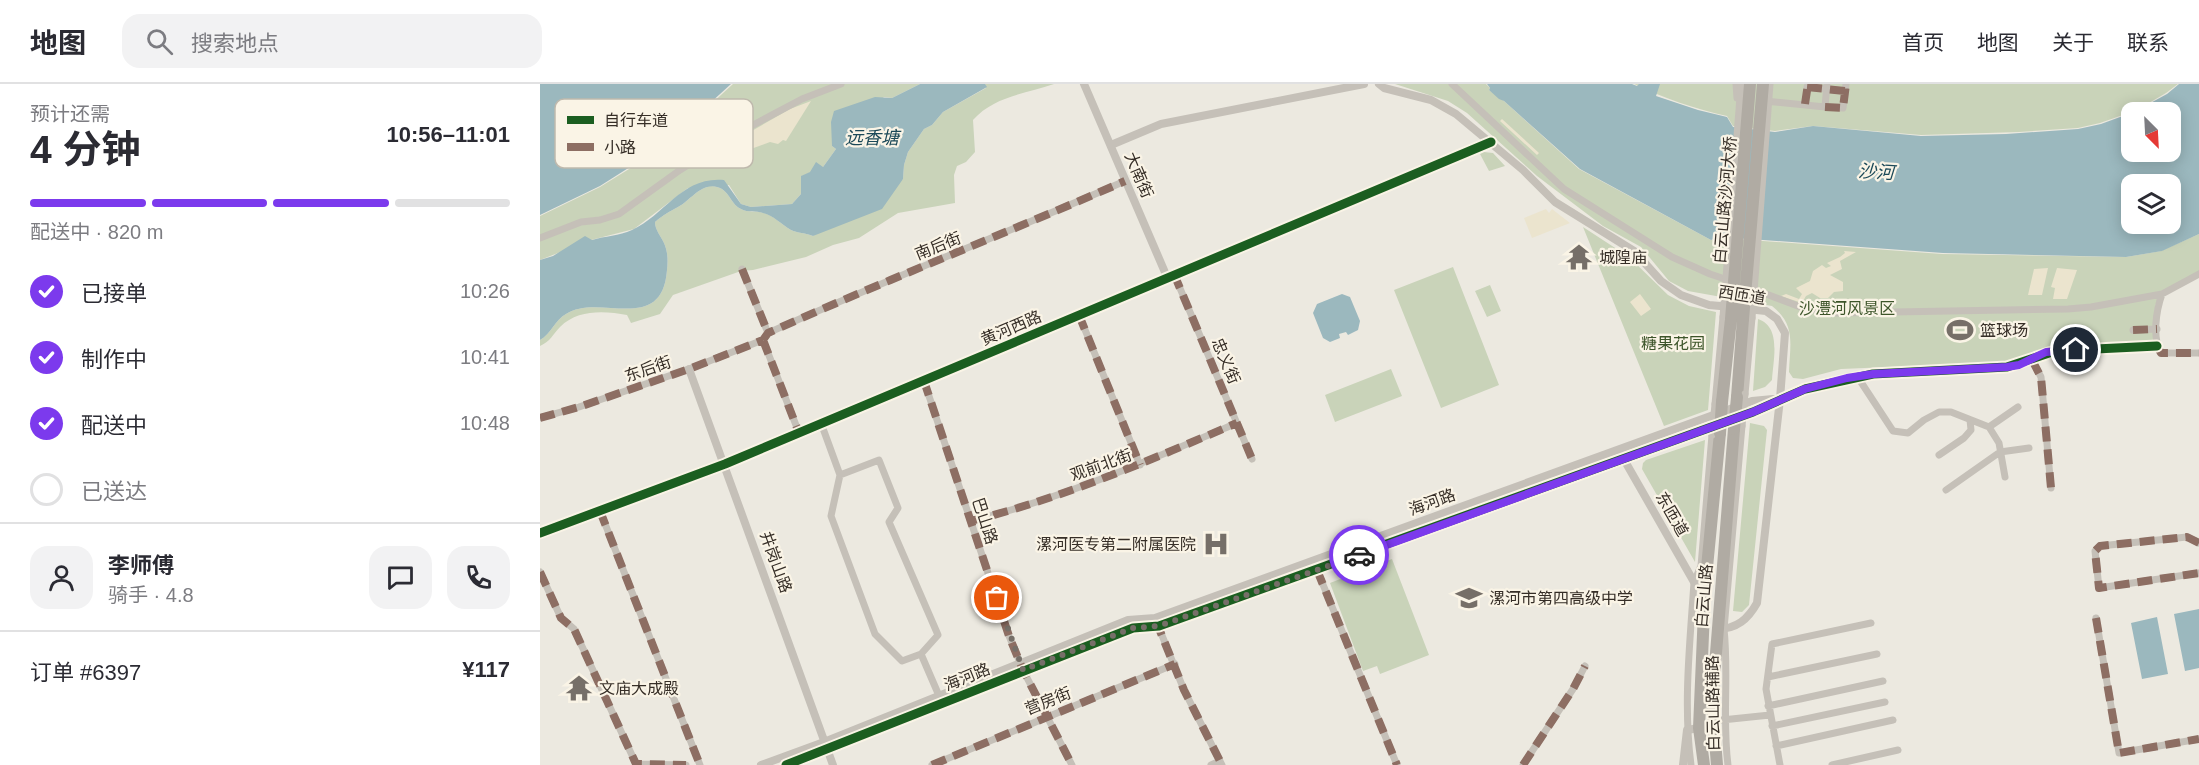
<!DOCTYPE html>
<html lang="zh">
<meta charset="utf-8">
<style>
body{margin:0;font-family:Arial,"Noto Sans SC",sans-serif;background:#f2f2f3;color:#2b2b33;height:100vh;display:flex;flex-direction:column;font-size:22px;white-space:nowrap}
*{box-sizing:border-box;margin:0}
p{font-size:20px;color:#7c7c81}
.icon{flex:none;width:33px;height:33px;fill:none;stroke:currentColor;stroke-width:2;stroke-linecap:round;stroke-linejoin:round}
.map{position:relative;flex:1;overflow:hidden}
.panel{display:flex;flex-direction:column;background:#fff;width:540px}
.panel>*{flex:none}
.needle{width:39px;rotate:156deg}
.buttons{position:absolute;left:1581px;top:18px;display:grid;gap:12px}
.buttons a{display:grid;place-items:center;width:60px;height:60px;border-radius:12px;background:#fff;box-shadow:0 3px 15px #0003;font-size:30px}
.pin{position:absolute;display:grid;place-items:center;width:51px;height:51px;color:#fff;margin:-26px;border:3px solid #fff;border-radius:50%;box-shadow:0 2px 6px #0007}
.courier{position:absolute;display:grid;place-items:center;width:60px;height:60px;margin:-30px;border:4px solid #7c3aed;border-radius:50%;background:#fff;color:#222;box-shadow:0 2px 8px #0007}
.overview em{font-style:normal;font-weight:700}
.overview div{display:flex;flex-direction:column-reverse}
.overview{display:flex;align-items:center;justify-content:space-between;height:102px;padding:0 30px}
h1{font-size:39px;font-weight:700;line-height:45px}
.bar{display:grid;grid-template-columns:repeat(4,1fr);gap:9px 6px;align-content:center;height:72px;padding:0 30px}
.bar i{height:8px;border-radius:4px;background:#e1e1e2}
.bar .selected{background:#7c3aed}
.bar p{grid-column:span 4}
.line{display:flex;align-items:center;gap:15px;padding:0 30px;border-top:2px solid #e1e1e2}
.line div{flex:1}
.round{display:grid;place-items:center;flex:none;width:63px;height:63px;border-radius:18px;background:#f2f2f3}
ol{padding:0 30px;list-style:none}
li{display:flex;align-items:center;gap:18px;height:66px}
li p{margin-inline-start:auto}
li .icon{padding:6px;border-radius:50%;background:#7c3aed;color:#fff;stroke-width:4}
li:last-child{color:#7c7c81}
li i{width:33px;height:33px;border:3px solid #e1e1e2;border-radius:50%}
header{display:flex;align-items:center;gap:36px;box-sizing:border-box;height:84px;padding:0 30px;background:#fff;border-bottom:2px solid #e1e1e2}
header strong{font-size:28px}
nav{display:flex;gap:33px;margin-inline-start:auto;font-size:21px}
.search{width:420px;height:54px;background:#f2f2f3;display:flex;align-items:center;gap:15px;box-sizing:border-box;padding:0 21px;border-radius:18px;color:#7c7c81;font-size:22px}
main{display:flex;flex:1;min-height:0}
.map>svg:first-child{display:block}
.green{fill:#c9d3b9}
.plaza{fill:#ebe4ce}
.water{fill:#9bb8be;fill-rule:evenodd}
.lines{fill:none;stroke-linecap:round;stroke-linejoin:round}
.minor{stroke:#c5c0b8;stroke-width:7}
.tertiary{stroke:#c5c0b8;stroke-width:8}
.trunk{stroke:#b0aba3;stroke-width:12}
.minor-bridge{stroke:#c5c0b8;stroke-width:7}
.trunk-bridge{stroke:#b0aba3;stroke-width:12}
.quiet{stroke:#8d6e63;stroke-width:8;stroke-dasharray:15 8;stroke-linecap:butt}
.cycleway-casing{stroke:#faf4e6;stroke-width:13}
.cycleway{stroke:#1b5e20;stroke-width:9}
.done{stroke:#766f68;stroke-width:6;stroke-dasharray:0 10.8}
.route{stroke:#7c3aed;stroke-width:8}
.labels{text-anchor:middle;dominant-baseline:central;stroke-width:4.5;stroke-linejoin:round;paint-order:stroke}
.street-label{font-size:16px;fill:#362e27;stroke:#faf4e6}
.poi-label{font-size:16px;fill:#362e27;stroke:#faf4e6;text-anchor:start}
.park-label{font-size:16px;fill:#3d552a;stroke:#faf4e6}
.water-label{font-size:18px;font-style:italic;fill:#1b4958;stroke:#faf4e6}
.key{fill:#faf4e6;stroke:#bfb9ad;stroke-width:1.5}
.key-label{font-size:16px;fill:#362e27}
</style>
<header>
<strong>地图</strong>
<div class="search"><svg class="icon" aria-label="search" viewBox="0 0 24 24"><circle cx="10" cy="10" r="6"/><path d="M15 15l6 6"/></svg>搜索地点</div>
<nav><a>首页</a><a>地图</a><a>关于</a><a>联系</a></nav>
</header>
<main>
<section class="panel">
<div class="overview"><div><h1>4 分钟</h1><p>预计还需</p></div><em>10:56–11:01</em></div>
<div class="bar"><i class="selected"></i><i class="selected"></i><i class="selected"></i><i></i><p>配送中 · 820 m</p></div>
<ol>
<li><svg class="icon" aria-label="check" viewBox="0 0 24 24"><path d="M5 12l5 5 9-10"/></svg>已接单<p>10:26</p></li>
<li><svg class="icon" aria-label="check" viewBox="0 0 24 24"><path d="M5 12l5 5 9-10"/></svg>制作中<p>10:41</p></li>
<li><svg class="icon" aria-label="check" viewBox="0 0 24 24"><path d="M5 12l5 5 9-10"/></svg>配送中<p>10:48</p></li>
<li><i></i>已送达</li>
</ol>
<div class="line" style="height:108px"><a class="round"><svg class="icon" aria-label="person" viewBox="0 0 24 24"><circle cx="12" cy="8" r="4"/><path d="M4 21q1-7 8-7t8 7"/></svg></a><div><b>李师傅</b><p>骑手 · 4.8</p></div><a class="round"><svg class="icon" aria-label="chat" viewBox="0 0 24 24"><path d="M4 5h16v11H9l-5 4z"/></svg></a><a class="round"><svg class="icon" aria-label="phone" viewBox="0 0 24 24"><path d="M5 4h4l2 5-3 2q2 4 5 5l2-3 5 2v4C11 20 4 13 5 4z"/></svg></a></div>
<div class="line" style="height:78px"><div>订单 #6397</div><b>¥117</b></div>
</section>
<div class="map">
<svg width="1659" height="681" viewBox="0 0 1659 681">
<rect width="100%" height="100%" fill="#ece9e0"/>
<path class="green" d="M193,0h187l-28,14 -8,-1 -52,41v8l4,3 -13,18 -21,9 -1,18 -9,10 -41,3 -10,-3 -12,-19 -41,3 -54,41 -43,11 -51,20v-44l60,-29 63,-39z
M445,0h69c-29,10 -60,12 -81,36l2,32 -9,10 -9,4 -3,9 1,28 -57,10 -39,25 -26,7 -27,12 -53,13 -12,1 -68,24 -13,19 -29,9 -4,-8c-22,-4 -49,-6 -67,12 -8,8 -9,14 -20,19v-6c11,-6 15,-20 26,-26 32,-22 96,22 101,-44 1,-9 1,-18 -3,-27 -3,-7 -9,-13 -9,-21 8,-7 14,-10 23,-15 14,-7 25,-28 44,-18 8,5 10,16 19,20 7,4 15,1 23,4 10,3 17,11 27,17 6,3 15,3 22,6l90,-57 1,-14 4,-13 16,-23 8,-4 11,-13 43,-24z
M855,0h91l4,4 -1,2 15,11 75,68 132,71 12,-2 219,16 184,3 35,-6 38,-17v38c-43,23 -47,18 -44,69l-106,6 -42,15 -166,7 -38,10 -10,-1 -4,-6c1,-28 7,-47 -17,-66l-84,-15 -19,-10 -28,-34 -38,-21 -66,-50 -70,-63 -19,-12z
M1094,0h544l-12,9 -29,17 -37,13 -22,5 -59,4 -98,3 -108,-9 -38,5 -42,-5 -6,-10c-32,-7 -63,-18 -93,-32z
M944,68l9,1 12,13 -16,5 -9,-17z
M1043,143l46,30 39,38 21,11 27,6 -8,98 -44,16z
M913,183l46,118 -58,23 -47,-118z
M950,201l11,26 -14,6 -12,-26z
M1218,235c24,8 15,41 14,61l-7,7 -12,4z
M851,285l11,27 -67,26 -10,-27z
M1210,339l14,3 3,4 -18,175 -7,7 -9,-1z
M1165,356l-10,122 -53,-93 1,-6 3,-3z
M852,475l37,96 -49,19 -3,-8 -14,5 -33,-88z"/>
<path class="plaza" d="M271,17l-25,40 -3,-1 -5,4 -8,-2 -22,8 -13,15 -20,-13 75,-43z
M962,35l37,34 -2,2 -37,-34z
M1006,125l3,4 3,-4 18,14 -38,15 -8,-20z
M1304,167l12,1 -16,9 2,8 -12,6 13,7v9l-9,1 -6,6h-8l-8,-5 -6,3 -4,7 -21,-7 5,-2 13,5 3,-5 -6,-6 14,-7 3,-10 9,-6 4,3 5,-2 -4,-3 13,-6 5,-4z
M1508,184l-6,27h-14l6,-26z
M1517,184l20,2 -10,29h-14l2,-11 -4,-1z
M1100,210l11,15 -10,7 -11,-14z"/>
<path class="water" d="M0,0h191l-68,62 -63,40 -60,29z
M380,0h65l2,3 -44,25 -11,13 -8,4 -16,23 -4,13 -1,14 -21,30 -69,27c-7,-3 -16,-3 -22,-6 -10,-6 -17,-14 -28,-17 -7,-3 -15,0 -22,-4 -9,-4 -11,-15 -19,-20 -19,-10 -30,11 -44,18 -9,5 -15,8 -23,15 0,8 6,14 9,21 4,9 4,18 3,27 -5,66 -69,22 -101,44 -11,6 -15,20 -26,26v-80l13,-4 32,-20 7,4c13,-4 27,-4 40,-10 33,-15 50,-54 92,-50l17,24 10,3 41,-3 9,-10v-18l9,-4 6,-10 7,5 13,-18 -4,-3 -1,-24 3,-11 41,-14 17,1z
M947,0h145l5,2 2,-2h21l-4,12 42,14 29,7 6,10 42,5 38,-6 108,10 85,-2 72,-5 23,-5 30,-11 1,39h38v-40h-36l33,-18 12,-10h20v150l-37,17 -36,6 -183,-4 -221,-16 -11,3 -131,-71 -76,-68 -5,-2 -10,-9 1,-2zM1592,100h38v40h-38z
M802,210l8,3 10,24 -2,9 -10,5 -2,-3 -7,2 1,4 -10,4 -7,-4 -10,-25 4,-9z
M1659,525v59l-14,3 -11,-57z
M1617,533l11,57 -26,5 -11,-56z"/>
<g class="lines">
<path class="minor" d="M912,0l112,105 108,68 38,17 21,7
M1196,0l1,14h2
M1267,3l38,4
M1225,17l60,6 2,-23
M1265,20l3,-20
M1285,23l18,1 3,-24
M0,154l41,-16 19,-2 19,-6 61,-44 62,-39 60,-32 39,-15
M202,185l26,64
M634,190l78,185
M1210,204l53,20 34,5 231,-4 23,-2 71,-13 37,-20
M1622,210c-6,17 -10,44 -1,59h38
M539,231l61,150
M1593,246l24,-1
M223,256l5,-7c118,-53 239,-100 357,-152
M223,256l36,93
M1492,276l9,17 10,111
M1317,292l36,55 15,2 16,-13 15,-8h12l38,15 10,16 6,34
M384,297l85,255 14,34 49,95
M1205,310l7,-76
M1175,320l8,-87
M0,334l39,-11 110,-38 74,-29
M281,339l19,52 -9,41 44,118 27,27 19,-7 17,-19 -49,-113 9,-14 -19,-48 -39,15
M1449,343l29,-20
M1399,371l25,-17 7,-8 -1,-10
M1406,406l54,-38 29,-4
M60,427l100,254
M431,437c92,-23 179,-61 266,-98
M1659,459l-12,-6 -87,9 -5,5 4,37 100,-15
M777,486l80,195
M0,488l21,46 13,11 62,135 50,1
M1556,534l23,135 80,-14
M617,539l27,67 38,75
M381,570l19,44
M1228,593l109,-23
M1228,622l115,-25
M1182,636l48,-5
M1232,642l113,-24
M1236,662l117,-26
M392,681l243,-101
M671,681l9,-4
M983,681l50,-76 12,-23
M1151,681c-8,-61 -1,-122 3,-183l7,-16 11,-131
M1188,681c-6,-45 1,-90 -4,-136l18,-203
M1240,681l-14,-76 6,-45 99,-21
M1292,681l66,-15"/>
<path class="tertiary" d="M544,0l83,193
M839,0l5,4 47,12 25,14 67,56 32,32 79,49 27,30 20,14 28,10 22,2
M571,61l50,-21 203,-40
M149,285l144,396
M1198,333l67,-28 68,-15 134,-7 48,-16 102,-5
M1082,372l72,126 11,6
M0,449l185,-69 766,-322
M1177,545c20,0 31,-10 40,-26l23,-204 5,-66 -8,-14 -11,-8 -19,-2
M221,681l63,-23 304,-122 27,-2 597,-217 21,-2
M246,681l347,-137 26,-2 559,-201
M1143,681l4,-35 12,-2"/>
<path class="trunk" d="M1197,313l6,-78
M1182,318l9,-83
M1164,681l-5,-37 6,-140 15,-155
M1177,681l-5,-62 22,-274"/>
<path class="minor-bridge" d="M1183,233l18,-233
M1212,234l18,-234
M1202,342l3,-32
M1172,351l3,-31"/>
<path class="trunk-bridge" d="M1191,235l19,-235
M1203,235l20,-235
M1194,345l3,-32
M1180,349l2,-31"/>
<path class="quiet" d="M1267,3l38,4
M1265,20l3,-20
M1285,23l18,1 3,-24
M202,185l26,64
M634,190l78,185
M539,231l61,150
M1593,246l24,-1
M223,256l5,-7c118,-53 239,-100 357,-152
M223,256l36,93
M1617,262l4,7h38
M1492,276l9,17 10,111
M384,297l85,255 14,34 49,95
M0,334l39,-11 110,-38 74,-29
M60,427l100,254
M431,437c92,-23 179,-61 266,-98
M1659,459l-12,-6 -87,9 -5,5 4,37 100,-15
M777,486l80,195
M0,488l21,46 13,11 62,135 50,1
M1556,534l23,135 80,-14
M616,537l28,69 38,75
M392,681l243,-101
M983,681l50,-76 12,-23"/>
<g class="cycleway-casing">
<path id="cycleway" d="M0,449l185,-69 766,-322
M246,681l347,-137 26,-2 594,-214 52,-23 68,-15 134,-7 48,-16 102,-5"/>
</g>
<use href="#cycleway" class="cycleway"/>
</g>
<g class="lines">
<path class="done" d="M457,514l26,72 110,-42 26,-2 200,-71"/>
<path class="route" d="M819,471l394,-143 52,-23 42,-11 26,-4 134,-7 12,-2 27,-13 30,-2"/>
</g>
<defs>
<g id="temple-bare" transform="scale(2.07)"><path d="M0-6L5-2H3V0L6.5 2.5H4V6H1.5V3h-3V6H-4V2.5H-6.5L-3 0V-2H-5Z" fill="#766f68" stroke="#faf4e6" stroke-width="2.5" paint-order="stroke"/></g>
<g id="stadium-bare" transform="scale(2.07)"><path d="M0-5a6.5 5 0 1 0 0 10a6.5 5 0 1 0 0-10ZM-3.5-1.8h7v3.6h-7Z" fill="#766f68" stroke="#faf4e6" stroke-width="2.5" paint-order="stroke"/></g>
<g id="hospital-bare" transform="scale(2.07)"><path d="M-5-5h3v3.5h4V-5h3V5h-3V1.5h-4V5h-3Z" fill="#766f68" stroke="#faf4e6" stroke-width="2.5" paint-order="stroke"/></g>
<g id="school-bare" transform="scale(2.07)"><path d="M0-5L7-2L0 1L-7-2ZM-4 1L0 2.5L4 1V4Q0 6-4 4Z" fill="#766f68" stroke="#faf4e6" stroke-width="2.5" paint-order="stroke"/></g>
</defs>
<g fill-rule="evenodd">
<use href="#temple-bare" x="1039" y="173"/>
<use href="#stadium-bare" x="1420" y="246"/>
<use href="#hospital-bare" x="676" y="460"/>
<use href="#school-bare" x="929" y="514"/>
<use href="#temple-bare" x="39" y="604"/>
</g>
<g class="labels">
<g class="street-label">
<text transform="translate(599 91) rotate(67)">大南街</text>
<text transform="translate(1185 116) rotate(-85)">白云山路沙河大桥</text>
<text transform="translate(398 162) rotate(-22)">南后街</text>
<text transform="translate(1202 211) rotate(9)">西匝道</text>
<text transform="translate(471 244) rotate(-23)">黄河西路</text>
<text transform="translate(686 277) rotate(67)">忠义街</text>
<text transform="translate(108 285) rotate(-19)">东后街</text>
<text transform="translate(561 381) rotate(-20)">观前北街</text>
<text transform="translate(892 418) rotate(-20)">海河路</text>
<text transform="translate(1132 430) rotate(60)">东匝道</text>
<text transform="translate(445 437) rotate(72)">巴山路</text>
<text transform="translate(236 478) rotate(70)">井岗山路</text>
<text transform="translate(1164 512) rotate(-85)">白云山路</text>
<text transform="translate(427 593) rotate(-22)">海河路</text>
<text transform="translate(508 617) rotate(-22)">营房街</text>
<text transform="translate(1173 619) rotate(-91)">白云山路辅路</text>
</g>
<g class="poi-label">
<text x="1059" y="173">城隍庙</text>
<text x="1440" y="246">篮球场</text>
<text x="656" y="460" text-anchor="end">漯河医专第二附属医院</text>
<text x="949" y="514">漯河市第四高级中学</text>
<text x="59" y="604">文庙大成殿</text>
</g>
<g class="park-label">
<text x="1307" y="224">沙澧河风景区</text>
<text x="1133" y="259">糖果花园</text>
</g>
<g class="water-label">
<text x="332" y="54">远香塘</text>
<text transform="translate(1336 88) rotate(3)">沙河</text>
</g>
</g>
<rect x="15" y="15" width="198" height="69" rx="9" class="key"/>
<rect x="27" y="32" width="27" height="8" fill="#1b5e20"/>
<rect x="27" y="59" width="27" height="8" fill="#8d6e63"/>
<g class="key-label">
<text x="64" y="42">自行车道</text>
<text x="64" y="69">小路</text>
</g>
</svg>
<div class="buttons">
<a><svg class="needle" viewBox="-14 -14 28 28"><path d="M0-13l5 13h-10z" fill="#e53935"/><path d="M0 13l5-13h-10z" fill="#7c7c81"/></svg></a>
<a><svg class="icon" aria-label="layers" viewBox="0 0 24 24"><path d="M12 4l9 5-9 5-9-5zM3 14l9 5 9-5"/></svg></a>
</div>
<div class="pin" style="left:457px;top:514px;background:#ea580c"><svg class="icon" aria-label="bag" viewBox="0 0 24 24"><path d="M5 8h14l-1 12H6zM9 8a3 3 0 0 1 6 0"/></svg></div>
<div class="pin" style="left:1536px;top:266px;background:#1f2937"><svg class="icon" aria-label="home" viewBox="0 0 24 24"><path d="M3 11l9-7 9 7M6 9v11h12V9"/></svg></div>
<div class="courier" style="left:819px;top:471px"><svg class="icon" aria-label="car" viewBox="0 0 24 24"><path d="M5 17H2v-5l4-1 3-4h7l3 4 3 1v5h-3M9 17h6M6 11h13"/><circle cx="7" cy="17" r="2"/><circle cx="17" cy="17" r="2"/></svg></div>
</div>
</main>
